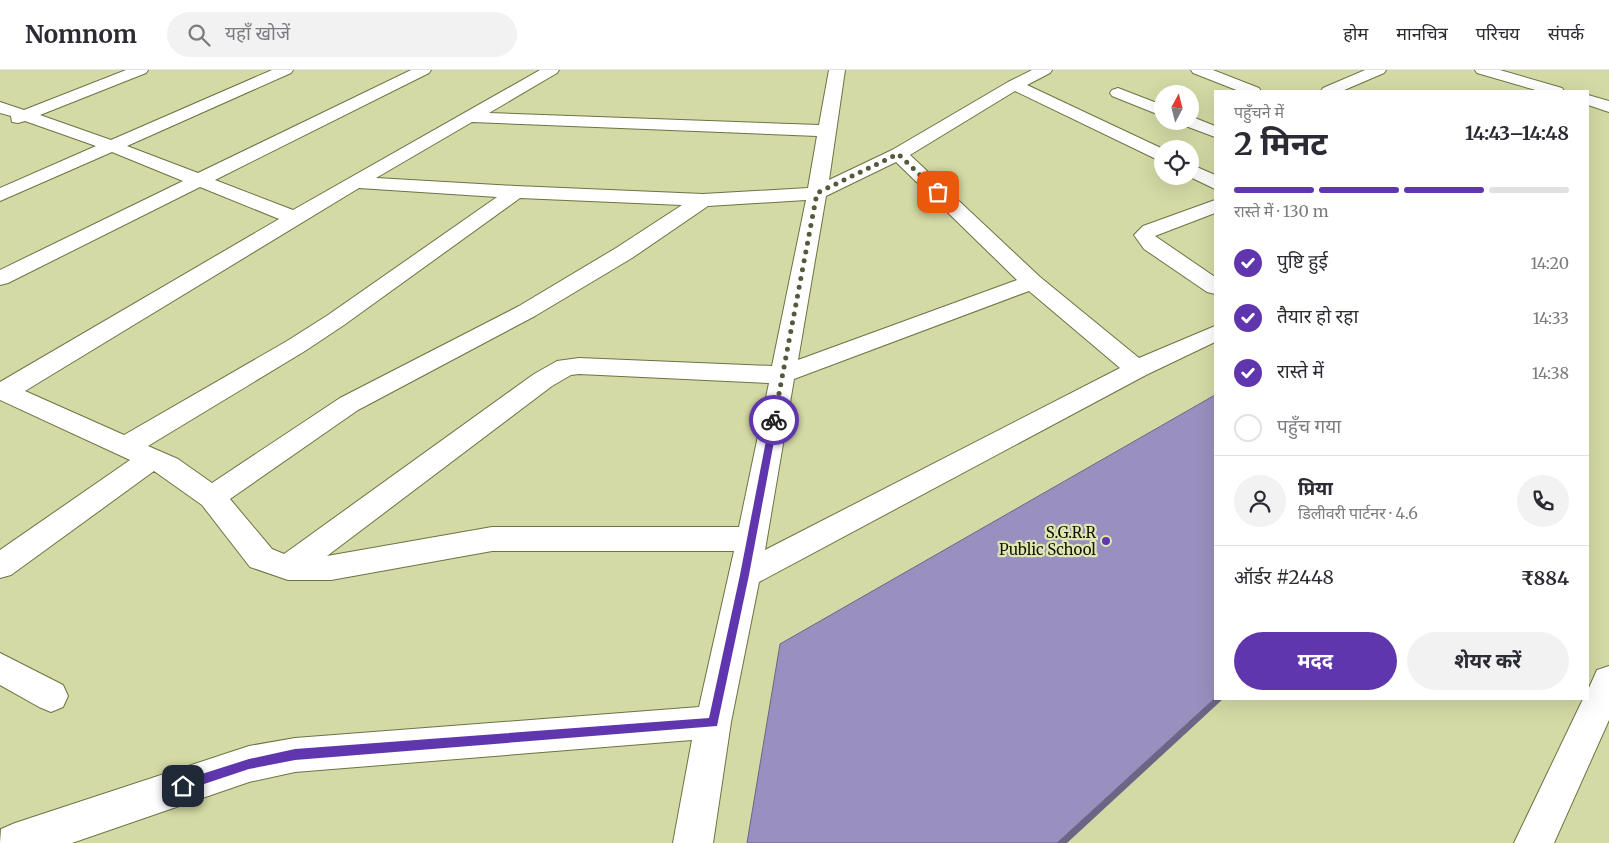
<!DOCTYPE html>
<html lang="hi">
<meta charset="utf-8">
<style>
body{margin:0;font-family:Merriweather,"Noto Sans Devanagari",serif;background:#f2f2f3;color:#2b2b33;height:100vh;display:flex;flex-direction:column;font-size:19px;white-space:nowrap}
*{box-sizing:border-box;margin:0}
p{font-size:16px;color:#7c7c81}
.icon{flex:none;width:28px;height:28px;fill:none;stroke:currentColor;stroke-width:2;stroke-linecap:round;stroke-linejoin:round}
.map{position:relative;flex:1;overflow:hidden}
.details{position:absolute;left:1214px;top:20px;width:375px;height:610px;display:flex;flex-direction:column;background:#fff;border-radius:0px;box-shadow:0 5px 20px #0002}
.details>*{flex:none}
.needle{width:32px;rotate:7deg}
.fabs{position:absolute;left:1154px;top:15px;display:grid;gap:10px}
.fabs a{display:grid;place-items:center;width:45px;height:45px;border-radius:50%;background:#fff;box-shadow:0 5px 20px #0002;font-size:25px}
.pin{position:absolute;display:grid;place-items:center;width:42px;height:42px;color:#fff;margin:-21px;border-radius:10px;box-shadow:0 2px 8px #0006}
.courier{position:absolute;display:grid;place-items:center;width:50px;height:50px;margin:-25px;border:4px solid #6036ae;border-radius:50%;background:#fff;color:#222;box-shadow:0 1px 6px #0007}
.headline em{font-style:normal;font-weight:700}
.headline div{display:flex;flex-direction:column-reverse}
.headline{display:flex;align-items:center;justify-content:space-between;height:85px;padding:0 20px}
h1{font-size:32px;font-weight:700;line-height:38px}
.bar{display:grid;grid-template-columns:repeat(4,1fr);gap:8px 5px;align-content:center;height:60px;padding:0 20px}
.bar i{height:6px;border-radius:4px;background:#e1e1e2}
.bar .on{background:#6036ae}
.bar p{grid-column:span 4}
.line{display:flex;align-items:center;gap:12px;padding:0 20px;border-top:1px solid #e1e1e2}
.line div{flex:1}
.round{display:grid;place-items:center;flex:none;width:52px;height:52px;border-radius:26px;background:#f2f2f3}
ol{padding:0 20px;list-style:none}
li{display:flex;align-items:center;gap:15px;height:55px}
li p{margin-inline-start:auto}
li .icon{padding:5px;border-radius:50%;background:#6036ae;color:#fff;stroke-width:4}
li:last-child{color:#7c7c81}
li i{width:28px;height:28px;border:2px solid #e1e1e2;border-radius:50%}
.cta{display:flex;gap:10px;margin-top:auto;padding:10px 20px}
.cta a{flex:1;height:58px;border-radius:30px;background:#6036ae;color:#fff;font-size:20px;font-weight:700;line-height:58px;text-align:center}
.cta a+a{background:#f2f2f3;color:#2b2b33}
header{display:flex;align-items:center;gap:30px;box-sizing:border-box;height:70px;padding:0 25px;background:#fff;border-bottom:1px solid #e1e1e2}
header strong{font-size:24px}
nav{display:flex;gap:28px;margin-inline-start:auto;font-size:18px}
.search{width:350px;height:45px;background:#f2f2f3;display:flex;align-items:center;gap:12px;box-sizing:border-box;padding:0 18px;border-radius:28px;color:#7c7c81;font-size:19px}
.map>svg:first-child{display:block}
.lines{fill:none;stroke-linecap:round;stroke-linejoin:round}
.street-casing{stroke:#6e7342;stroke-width:2}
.street{fill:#fff;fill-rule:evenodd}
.shaded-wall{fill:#6c6586}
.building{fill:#9a90c0;stroke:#6c6586}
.route{fill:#6036ae}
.done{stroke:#565a3c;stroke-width:5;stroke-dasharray:0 9}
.poi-dot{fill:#6036ae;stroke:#e0e7b2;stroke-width:2}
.labels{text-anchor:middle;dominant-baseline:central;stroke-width:4.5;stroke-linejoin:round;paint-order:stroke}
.poi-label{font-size:15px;fill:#131503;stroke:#e0e7b2;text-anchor:end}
</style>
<header>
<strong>Nomnom</strong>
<div class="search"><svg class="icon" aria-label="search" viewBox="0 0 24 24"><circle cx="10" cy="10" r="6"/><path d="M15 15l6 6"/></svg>यहाँ खोजें</div>
<nav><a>होम</a><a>मानचित्र</a><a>परिचय</a><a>संपर्क</a></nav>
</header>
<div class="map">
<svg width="1609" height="773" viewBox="0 0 1609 773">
<rect width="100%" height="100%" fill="#d3daa5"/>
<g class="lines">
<g class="street-casing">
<path id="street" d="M126,0h22l-2,3 -106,42 71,25 161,-70h21l-2,3 -164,73 71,27 213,-103h20l-2,3 -214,107 78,30 247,-140h19l-2,3 -68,40 330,12 10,-55h16l-16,110 63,-30 116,-68 24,-12h20l-2,3 -23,12 136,64 -1,11 -6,-1 -141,-68 -105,64 130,122 99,81 76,-32v16l-69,33 -387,207 -28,140 -18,121h-40l19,-103 -397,32 -46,10 -177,61h-72l1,-14 14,-6 234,-77 46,-8 404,-31 35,-156h-242l-161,29h-43l-38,-13 -48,-62 -48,-34 -143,104 -11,3v-28l130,-90 -130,-60v-18l279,-163 -79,-32 -192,96 -8,2v-15l183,-89 -71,-29 -112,49v-13l96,-42 -71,-25 -7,2 -6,-1 -1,-6 -11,-3v-11l24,8zM472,52l345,14 -9,52 -105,6 -187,-8 -140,-8zM896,92l121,118 -219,80 28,-164zM359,118l138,9 -169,118 -41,26 -163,94 -99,-44zM520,128l162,7 -66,43 -97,58 -179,92 -128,85 -34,-24 -30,-13 157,-95 39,-26zM806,130l-34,166 -193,-8 -22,3 -23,13 -250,180 -12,-5 -42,-50 128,-89 177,-94 97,-58 76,-52zM1029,221l91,77 -355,182 29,-171zM579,304l190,9 -30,144h-247l-165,29 225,-170 19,-11z
M1191,0h22l46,18 2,3h-22l-46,-18z
M1365,0h21l-2,3 -42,18h-21l2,-3z
M1475,0h25l62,18 2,3h-25l-62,-18z
M1118,18l44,17v11l-50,-20 -2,-3 2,-3z
M1588,25l21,6v11l-21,-7z
M1190,46l25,10v11l-32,-12 -2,-4h9z
M1190,94l25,11v14l-27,-13h2z
M1215,130v13l-60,23 60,41v17l-8,-2 -63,-43 -10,-14 9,-9z
M0,583l63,32 5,11 -5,11 -12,5 -12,-5 -39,-22z
M1609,596v54l-55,123h-40l69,-144h5v-9l9,-20z"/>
</g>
<use href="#street" class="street"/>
</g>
<path class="shaded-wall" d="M1215,628v1h8l-156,144h-10z"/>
<path class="building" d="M1215,325v303l-158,145h-310l33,-199z"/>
<path class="route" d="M774,347l4,3 -29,155 -32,151 -422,34 -46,9 -66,22 -4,-2 -1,-3 1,-4 4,-2 66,-21 46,-10 414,-31 31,-143 30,-155z"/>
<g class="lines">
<path class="done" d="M774,350l43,-227 81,-39 40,38"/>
</g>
<circle class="poi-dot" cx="1106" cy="471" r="5"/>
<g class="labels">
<g class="poi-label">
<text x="1096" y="462">S.G.R.R<tspan x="1096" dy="17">Public School</tspan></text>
</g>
</g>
</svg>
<div class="fabs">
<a><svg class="needle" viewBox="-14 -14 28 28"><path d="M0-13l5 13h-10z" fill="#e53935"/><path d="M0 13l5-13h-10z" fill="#7c7c81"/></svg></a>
<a><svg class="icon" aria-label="locate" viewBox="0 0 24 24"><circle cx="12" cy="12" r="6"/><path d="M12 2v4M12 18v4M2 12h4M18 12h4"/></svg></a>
</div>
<div class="pin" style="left:938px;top:122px;background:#ea580c"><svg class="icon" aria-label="bag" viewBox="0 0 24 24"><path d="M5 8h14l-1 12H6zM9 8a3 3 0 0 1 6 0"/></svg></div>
<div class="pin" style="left:183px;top:716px;background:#1f2937"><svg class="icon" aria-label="home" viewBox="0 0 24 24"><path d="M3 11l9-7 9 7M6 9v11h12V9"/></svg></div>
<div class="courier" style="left:774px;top:350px"><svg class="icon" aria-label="bike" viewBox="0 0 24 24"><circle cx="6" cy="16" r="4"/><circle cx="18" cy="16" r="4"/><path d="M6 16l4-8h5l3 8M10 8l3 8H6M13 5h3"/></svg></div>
<section class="details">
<div class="headline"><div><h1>2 मिनट</h1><p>पहुँचने में</p></div><em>14:43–14:48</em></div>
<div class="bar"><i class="on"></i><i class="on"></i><i class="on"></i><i></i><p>रास्ते में · 130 m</p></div>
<ol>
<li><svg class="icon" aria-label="check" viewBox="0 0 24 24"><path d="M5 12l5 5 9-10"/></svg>पुष्टि हुई<p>14:20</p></li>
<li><svg class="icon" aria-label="check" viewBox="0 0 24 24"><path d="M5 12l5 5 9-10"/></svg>तैयार हो रहा<p>14:33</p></li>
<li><svg class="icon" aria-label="check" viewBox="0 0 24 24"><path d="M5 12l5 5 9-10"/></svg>रास्ते में<p>14:38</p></li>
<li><i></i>पहुँच गया</li>
</ol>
<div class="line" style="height:90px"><a class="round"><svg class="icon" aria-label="person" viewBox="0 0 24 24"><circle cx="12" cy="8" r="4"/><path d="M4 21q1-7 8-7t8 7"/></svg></a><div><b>प्रिया</b><p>डिलीवरी पार्टनर · 4.6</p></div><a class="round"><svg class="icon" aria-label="phone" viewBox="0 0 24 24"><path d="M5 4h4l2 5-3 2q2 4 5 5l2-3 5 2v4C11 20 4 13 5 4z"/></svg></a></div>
<div class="line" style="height:65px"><div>ऑर्डर #2448</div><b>₹884</b></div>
<div class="cta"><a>मदद</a><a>शेयर करें</a></div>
</section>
</div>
